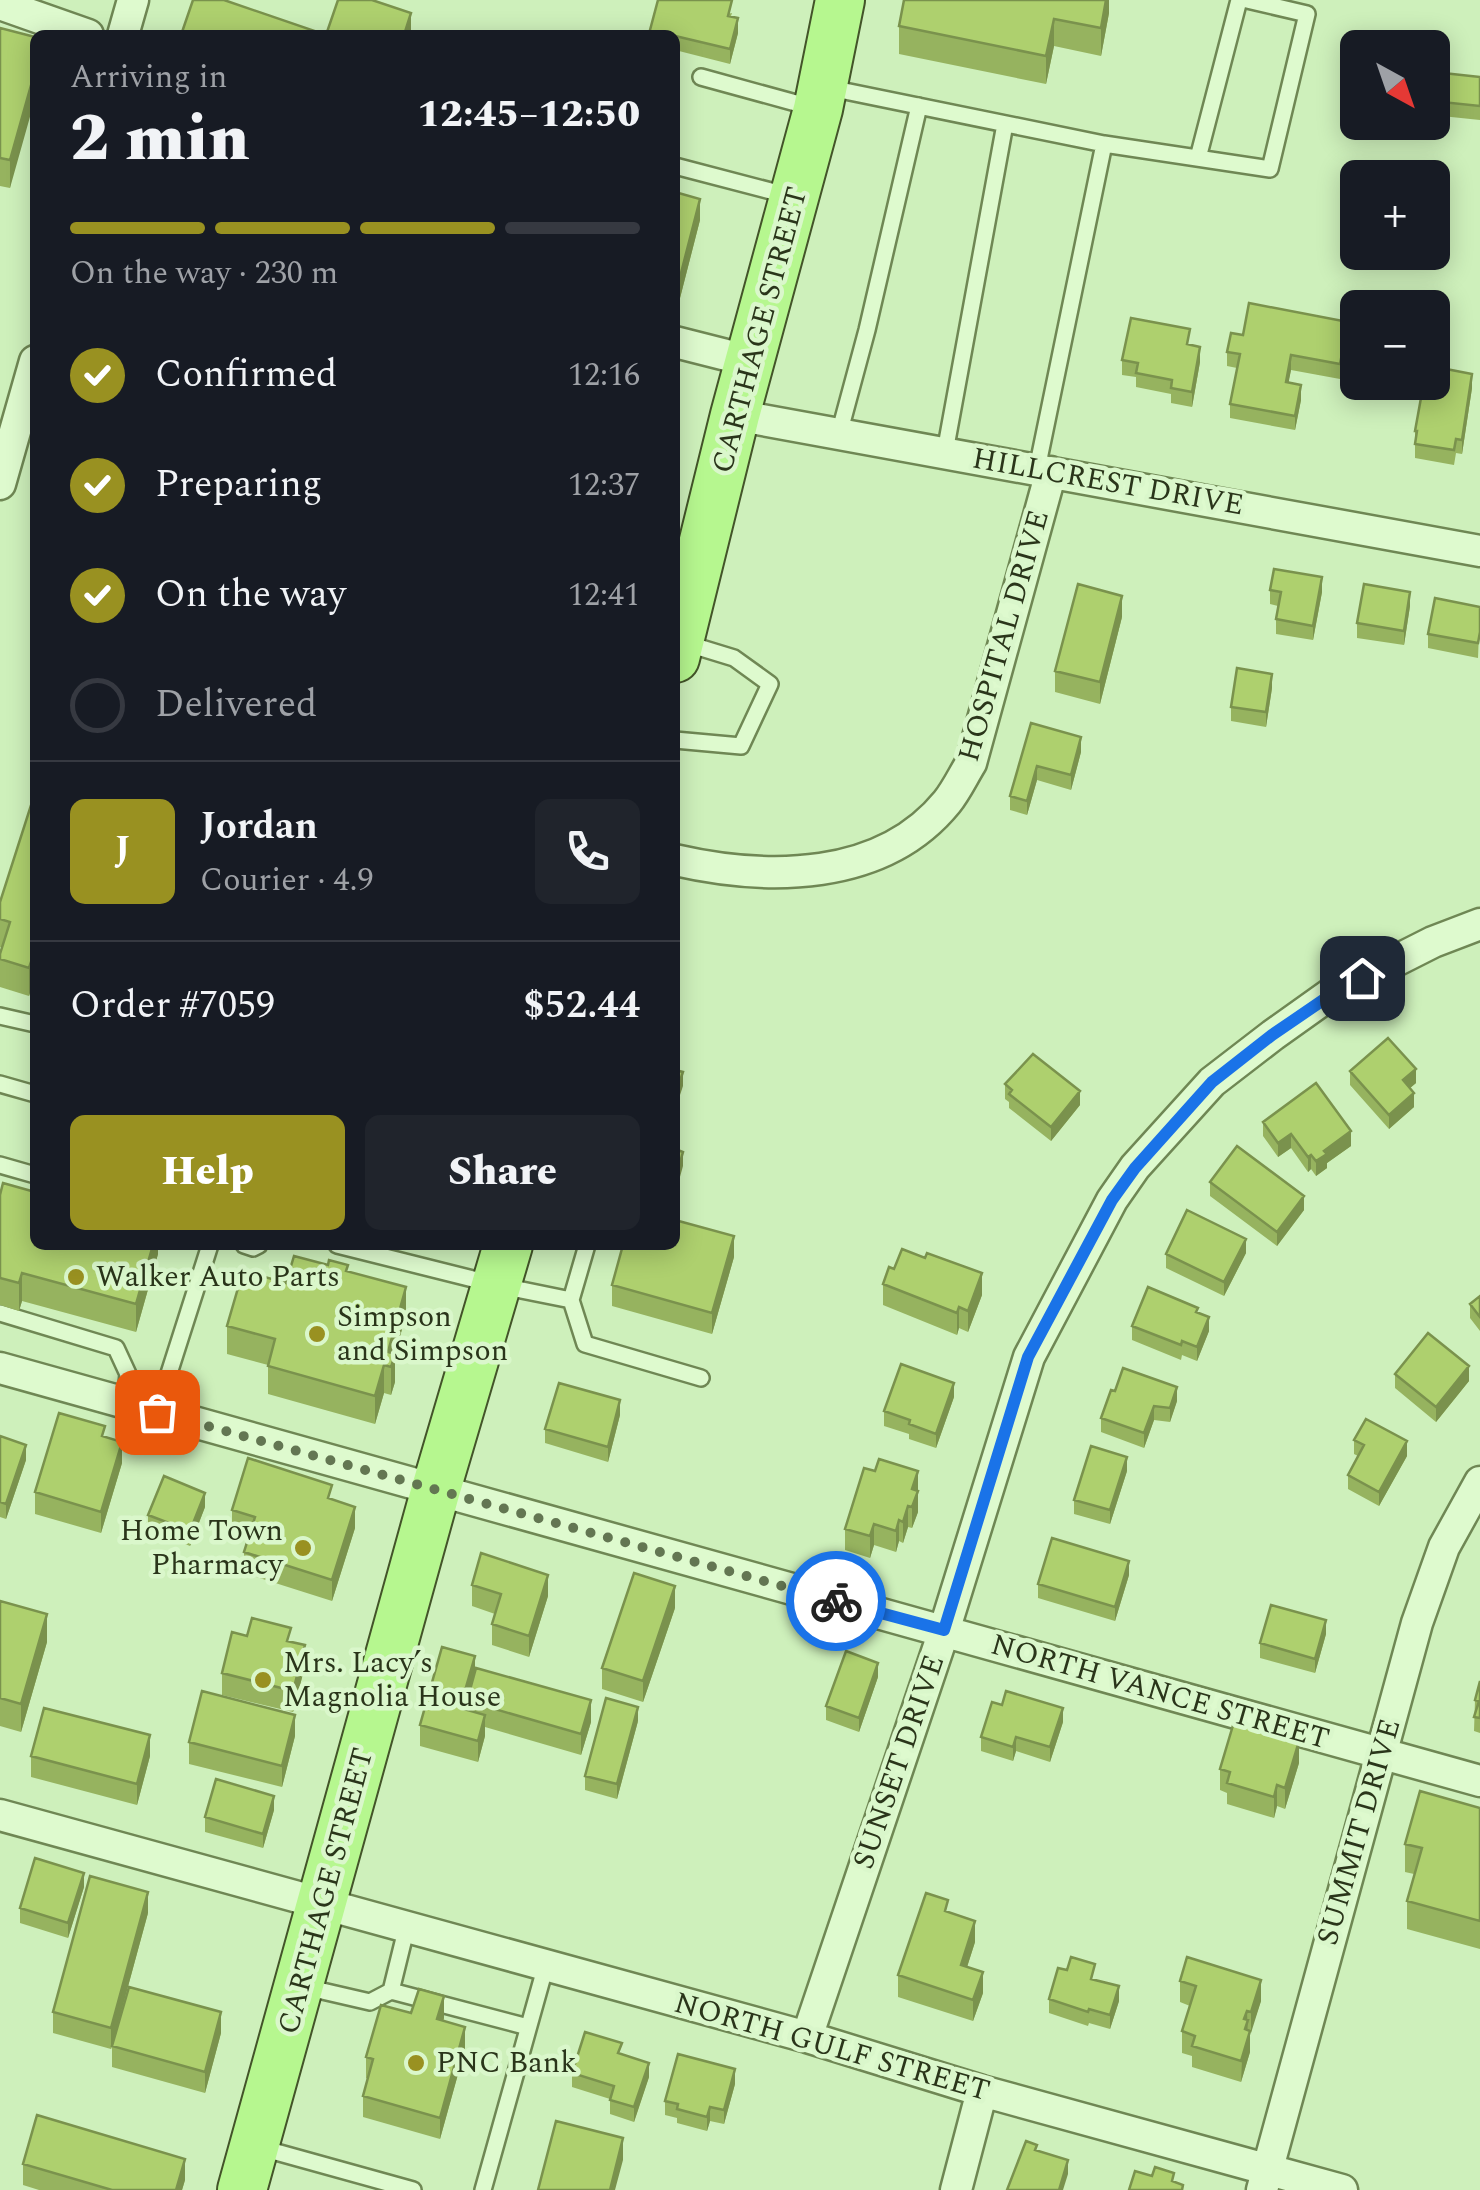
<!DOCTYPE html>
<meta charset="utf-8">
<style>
body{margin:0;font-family:Spectral,serif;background:#20242c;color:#f1f3f6;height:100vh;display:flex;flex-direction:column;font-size:38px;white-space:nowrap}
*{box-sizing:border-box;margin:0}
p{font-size:32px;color:#9ea1a6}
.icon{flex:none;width:55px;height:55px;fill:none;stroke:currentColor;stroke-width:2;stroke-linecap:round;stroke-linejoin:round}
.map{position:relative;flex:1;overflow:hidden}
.details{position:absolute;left:30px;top:30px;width:650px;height:1220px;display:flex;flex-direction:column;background:#171b24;border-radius:15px;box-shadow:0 5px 25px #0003}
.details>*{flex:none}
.needle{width:65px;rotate:140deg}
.fabs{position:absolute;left:1340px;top:30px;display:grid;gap:20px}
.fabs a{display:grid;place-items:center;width:110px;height:110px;border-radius:15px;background:#171b24;box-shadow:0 5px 25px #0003;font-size:50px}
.pin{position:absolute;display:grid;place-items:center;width:85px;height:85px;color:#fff;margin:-42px;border-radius:20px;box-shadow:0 5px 15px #0006}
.courier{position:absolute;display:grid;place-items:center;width:100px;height:100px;margin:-50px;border:8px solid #1a73e8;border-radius:50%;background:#fff;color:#222;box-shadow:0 2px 12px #0007}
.head em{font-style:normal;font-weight:800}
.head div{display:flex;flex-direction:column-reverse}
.head{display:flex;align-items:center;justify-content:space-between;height:170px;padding:0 40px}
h1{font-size:65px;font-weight:800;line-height:75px}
.bar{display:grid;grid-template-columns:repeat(4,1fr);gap:15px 10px;align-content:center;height:120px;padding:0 40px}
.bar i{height:12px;border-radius:8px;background:#363941}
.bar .on{background:#999121}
.bar p{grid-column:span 4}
.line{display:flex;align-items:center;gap:25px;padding:0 40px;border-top:2px solid #363941}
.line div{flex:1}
.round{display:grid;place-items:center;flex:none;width:105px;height:105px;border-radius:15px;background:#20242c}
ol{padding:0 40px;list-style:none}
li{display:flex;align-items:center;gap:30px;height:110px}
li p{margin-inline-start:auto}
li .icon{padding:10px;border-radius:50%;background:#999121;color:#fff;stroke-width:4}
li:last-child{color:#9ea1a6}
li i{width:55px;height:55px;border:5px solid #363941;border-radius:50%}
.action{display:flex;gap:20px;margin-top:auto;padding:20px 40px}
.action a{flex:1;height:115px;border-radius:15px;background:#999121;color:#fff;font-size:40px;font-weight:800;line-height:115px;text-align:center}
.action a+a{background:#20242c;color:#f1f3f6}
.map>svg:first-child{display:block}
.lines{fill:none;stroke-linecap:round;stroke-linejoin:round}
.service-casing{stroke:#6f8754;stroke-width:20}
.minor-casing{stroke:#6f8754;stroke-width:35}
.primary-casing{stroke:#435429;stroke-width:52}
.service{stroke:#deface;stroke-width:15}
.minor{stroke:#deface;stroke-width:30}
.primary{stroke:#b6f78f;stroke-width:48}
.wall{fill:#96b35f}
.shaded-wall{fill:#7a924d}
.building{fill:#aed06e;stroke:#7a924d;stroke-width:2.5}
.done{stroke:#637652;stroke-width:10;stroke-dasharray:0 18}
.route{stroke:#1a73e8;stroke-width:12}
.poi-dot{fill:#999121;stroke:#daf7cb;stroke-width:4}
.labels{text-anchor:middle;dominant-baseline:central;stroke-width:9;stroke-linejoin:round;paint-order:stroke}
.street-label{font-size:30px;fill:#2a351a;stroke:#daf7cb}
.poi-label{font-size:30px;fill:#2a351a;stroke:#daf7cb;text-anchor:start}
</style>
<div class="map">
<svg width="1480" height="2190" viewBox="0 0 1480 2190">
<rect width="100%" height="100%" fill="#cef0bb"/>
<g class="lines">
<g class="service-casing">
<path id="service" d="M701,77l113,31
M830,88l274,56 -67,325
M1104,144l166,25 37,-155 -60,-14
M1198,158l41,-158
M675,166l115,30
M839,434l28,-104 52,-224
M945,452l60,-328
M675,740l66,6 29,-62 -36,-26 -49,-15
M0,1016l35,8
M0,1084l35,10
M0,1165l35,10
M244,1245l9,3 6,-3
M337,1245l160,40 74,15 14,44 116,34
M571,1300l16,-55
M0,1313l116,35 12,26 -3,29
M157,1411l53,-166
M407,1926l-16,65 137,36
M305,1987l65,15 21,-11
M258,2147l155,43
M483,2190l63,-225"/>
</g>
<g class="minor-casing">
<path id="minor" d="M0,4l88,31
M123,35l10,-35
M675,342l75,19
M735,415l745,136
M0,484l35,-123
M675,860c92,21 207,22 272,-58 9,-11 16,-26 24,-39l80,-291
M0,1368l1480,413
M0,1815l807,222 175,54 360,99
M807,2037l137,-406 85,-274 83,-157 23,-33 77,-85 61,-47 59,-42 101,-51 47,-18
M956,2190l26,-99
M1262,2190l155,-567 27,-76 36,-65"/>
</g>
<g class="primary-casing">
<path id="primary" d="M675,658l60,-243 83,-306 22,-109
M242,2190l194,-701 72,-244"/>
</g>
<use href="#service" class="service"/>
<use href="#minor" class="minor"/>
<use href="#primary" class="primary"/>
</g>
<path class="wall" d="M1109,0v13l-8,43 -47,-10 -8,38 -147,-30v-28z
M732,13l-1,3 7,17 -8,31 -55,-14v-15h-25v-5z
M0,28l35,9 -25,151 -10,-2z
M1480,77v43l-48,-5v-25z
M675,192l25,28 -20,78 -5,-1z
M1243,335l105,1 -8,43 -49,-9 -3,13 13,17 -6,30 -65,-12v-14l7,-36 -10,-2v-14z
M1190,345l10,17 -8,45 -21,-4v-9l-35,-7v-10l-14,-2v-15z
M1472,388l-10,66 -6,-1 -2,12 -39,-7v-27l22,-42z
M1270,590l52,2 -9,48 -37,-6v-15l2,-13 -8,-2z
M1410,606l-6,39 -47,-7v-15z
M1480,607l-2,51 -50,-10v-14z
M1122,617l-22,87 -45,-12v-21z
M1272,688l-6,39 -35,-6v-14z
M1031,723l50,29 -10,38 -34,-10 -10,35 -17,-5v-14z
M35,799v178l-6,19 -29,-9v-33l2,-6 -2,-1v-45z
M1350,1071l66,12 -6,5 4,19 -25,22 -39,-44z
M1005,1084l75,21 -29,36 -42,-33v-6l-4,-3z
M1263,1122l88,24 -24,17v5l-11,8 -5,-7 -3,3 -17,-24 -13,9 -15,-21z
M1210,1182l94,28 -27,36 -67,-50z
M0,1195l158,50v9l-22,78 -114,-31 -3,10 -19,-6z
M1246,1253l-22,43 -58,-28v-14z
M734,1257l-22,77 -100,-28v-21z
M925,1258l57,37 -14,37 -9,-4 -2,7 -74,-30v-21l11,-15z
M348,1271l58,44 -11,39v28l-4,13 -7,-2 -9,31 -107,-30v-29l-41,-11v-28l59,-43z
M1480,1296v35l-10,-13v-14z
M1198,1312l11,19 -12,30 -15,-6 -1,5 -49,-20v-14z
M1395,1374l74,7 -33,41 -41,-34z
M954,1397l-18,51 -27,-9v-5l-25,-8v-15z
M1177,1401l-7,21 -16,-2 -10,28 -43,-16v-14z
M620,1415l-12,47 -63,-19v-14z
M0,1436l26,24 -20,59 -6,-2z
M105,1437l17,26 -21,70 -66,-19v-22z
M1354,1440l53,16 -28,50 -31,-17v-14l10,-19 -4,-2z
M875,1471h43v41l-6,16 -4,-1 -5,16 -4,-2 -3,11 -22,-7 -4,13 -25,-8v-21z
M1127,1471l-17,53 -36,-10v-14z
M332,1499l23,29 -23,73 -88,-28v-21l5,-16 -17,-5v-21z
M205,1507l-15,39 -42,-17v-14z
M1129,1575l-14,46 -77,-23v-14z
M472,1585l76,11 -19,61 -37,-12v-21l3,-10 -23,-8z
M0,1601l47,41 -26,90 -21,-6z
M675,1608l-32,94 -41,-13v-21z
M1326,1634l-11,39 -55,-15v-15z
M291,1642l14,24 -12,46 -71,-17v-22z
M475,1674l116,48 -10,33 -96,-28v9l-7,26 -58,-16v-21z
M878,1677l-19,55 -33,-12v-14z
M1480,1681v52l-6,-2 1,-31z
M638,1721l-21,78 -32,-9v-14z
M1063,1722l-13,40 -34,-11 -3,10 -32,-10v-14z
M295,1736l-13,51 -93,-23v-22z
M31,1756h119l-13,49 -106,-28z
M1299,1763l-14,46 -8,-3 -3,12 -47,-14v-11l-7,-3v-21z
M1480,1808v141l-73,-20v-28l7,-27 -9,-2v-28z
M274,1810l-11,38 -58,-16v-15z
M84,1887l-16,51 -48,-15v-15z
M948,1912l27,30 -8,25 16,26 -10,28 -75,-24v-22z
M148,1913l-37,136 -58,-16v-21z
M1067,1970l28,10 24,21 -9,28 -21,-6 -1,3 -39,-13v-14z
M1180,1981l81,20 -11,32v19l-9,30 -49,-15v-11l-10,-3v-22l8,-25 -10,-4z
M411,2013l33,5 -1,3 22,28 -25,90 -77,-22v-21l5,-17 -2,-1v-21z
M221,2033l-16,60 -93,-26v-21z
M622,2054l27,23 -15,45 -24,-8v-15l-38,-12v-14z
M735,2084l-11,40 -14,-3 -3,10 -30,-8v-5l-12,-3v-14z
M23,2164l162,16 -3,10h-143l-16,-5z"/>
<path class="shaded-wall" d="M1106,0h3v13l-8,43v-28z
M411,13v22h-7z
M738,18v15l-8,31v-15z
M1054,19v27l-8,38v-28z
M35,71v28l-25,89v-28z
M700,199v21l-20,78v-21z
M1348,322v14l-8,43v-15z
M1200,347v15l-8,45v-15z
M1291,355v15l-5,26v-14z
M1472,374v14l-10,66v-14z
M1301,385v15l-6,30v-14z
M1322,577v15l-9,48v-14z
M1410,592v14l-6,39v-14z
M1122,596v21l-22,87v-22z
M1272,674v14l-6,39v-15z
M1081,737v15l-10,38v-15z
M1037,766v14l-10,35v-14z
M35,950v27l-6,19v-28z
M1416,1069v14l-13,11v-14z
M683,1072v14l-8,24v-14z
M1080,1091v14l-29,36v-14z
M1414,1093v14l-25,22v-14z
M1351,1131v15l-24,17v5l-11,8v-15l8,-10z
M1291,1134v14l-13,9v-14z
M683,1152v14l-8,29v-15z
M1311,1155v14l-3,3v-15z
M1304,1196v14l-27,36v-14z
M734,1236v21l-22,77v-21z
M1246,1239v14l-22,43v-14z
M153,1245h5v9l-22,78v-28z
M22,1273v28l-3,10v-28z
M982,1273v22l-14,37v-21z
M406,1287v28l-14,50 3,-11v28l-4,13v-28l-3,-15z
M959,1307v21l-2,7v-22z
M1209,1317v14l-12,30v-14z
M384,1365v28l-9,31v-28z
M1469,1366v15l-33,41v-15z
M954,1383v14l-18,51v-14z
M1177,1387v14l-7,21v-14z
M620,1400v15l-12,47v-15z
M1154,1406v14l-10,28v-15z
M1407,1441v15l-28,50v-14z
M122,1442v21l-21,70v-21z
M26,1445v15l-20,59v-15z
M1127,1457v14l-17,53v-14z
M918,1471v41l-6,16v-39z
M205,1493v14l-15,39v-15z
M908,1506v21l-5,16v-21z
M355,1507v21l-23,73v-21z
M899,1520v21l-3,11v-21z
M874,1524v21l-4,13v-22z
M1129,1561v14l-14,46v-14z
M548,1575v21l-19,61v-21z
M675,1586v22l-32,94v-21z
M47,1614v28l-26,90v-28z
M1326,1620v14l-11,39v-14z
M305,1645v21l-12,46v-21z
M475,1656v22l-8,23 -7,29v-22z
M878,1663v14l-19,55v-14z
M591,1700v22l-10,33v-21z
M638,1707v14l-21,78v-15z
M1063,1708v14l-13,40v-15z
M295,1715v21l-13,51v-21z
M485,1715v21l-7,26v-21z
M150,1735v21l-13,49v-21z
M1016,1737v14l-3,10v-14z
M1299,1741v22l-14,46v-21z
M1277,1785v21l-3,12v-21z
M274,1796v14l-11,38v-14z
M84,1873v14l-16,51v-15z
M148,1892v21l-37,136v-21z
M975,1921v21l-14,44v-21z
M983,1972v21l-10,28v-21z
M1261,1980v21l-10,32v-21z
M1119,1986v15l-9,28v-14z
M444,1996v22l-7,23v-22z
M1247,2011l1,29 2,-9v21l-9,30 3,-63z
M221,2012v21l-16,60v-21z
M465,2027v22l-25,90v-21z
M649,2063v14l-15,45v-15z
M735,2069v15l-11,40v-14z
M710,2107v14l-3,10v-14z
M623,2138v22l-8,30h-5z
M185,2159v21l-3,10h-6z
M1068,2160v14l-5,16h-4z"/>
<path class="building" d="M193,0h31l102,35 12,-35h34l39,13 -7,22h-223z
M658,0h74l-4,16 10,2 -8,31 -80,-19z
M904,0h202l-5,28 -47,-9 -8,37 -147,-30z
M0,28l35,9v34l-25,89 -10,-2z
M1434,72l46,5v29l-48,-5z
M675,192l25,7 -20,78 -5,-2z
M1249,303l99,19 -8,42 -49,-9 -5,27 15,3 -6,31 -65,-12 10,-50 -13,-2 4,-19 12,2z
M1131,318l59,11 -3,15 13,3 -8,45 -21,-4 1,-8 -36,-7 2,-10 -16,-3z
M1441,368l31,6 -10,66 -6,-1 -2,11 -39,-6 2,-13h-2l8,-44 14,2z
M1274,569l48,8 -9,49 -37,-7 5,-27 -11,-2z
M1078,584l44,12 -22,86 -45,-11z
M1364,584l46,8 -6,39 -47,-8z
M1435,598l45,9v25l-2,11 -50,-9z
M1237,668l35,6 -6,38 -35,-5z
M1031,723l50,14 -10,38 -34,-9 -10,35 -17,-5z
M33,799h2v151l-6,18 -29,-9v-5l10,-32 -10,-3v-17z
M1388,1038l28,31 -13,11 11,13 -25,22 -39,-44z
M1033,1054l47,37 -29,36 -42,-33 3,-4 -7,-6z
M675,1070l8,2 -8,24z
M1316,1083l35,48 -27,20 3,3 -11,7 -5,-6 -3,2 -17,-23 -13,9 -15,-21z
M1237,1146l67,50 -27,36 -67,-50z
M675,1149l8,3 -8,28z
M3,1183l32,9v53h118l-17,59 -114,-31 -3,10 -19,-5v-83z
M1187,1210l59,29 -22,43 -58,-28z
M675,1220l59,16 -22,77 -100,-28 11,-40h52z
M902,1249l23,9 2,-5 55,20 -14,38 -9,-4 -2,6 -74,-29 6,-17 5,2z
M294,1256l34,9 1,-5 19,5 -2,6 60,16 -18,65 7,2 -4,13 -7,-2 -9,31 -107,-30 7,-27 -48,-13 16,-55 43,12z
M1148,1287l50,21 -2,4 13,5 -12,30 -15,-6 -1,4 -49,-19z
M1480,1296v21l-10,-13z
M1428,1333l41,33 -33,41 -41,-33z
M901,1364l53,19 -18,51 -27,-10 1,-4 -26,-9z
M1123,1368l54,19 -7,21 -16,-2 -10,27 -43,-15 10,-28 4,1z
M559,1383l61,17 -12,47 -63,-18z
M59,1413l46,13 -3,10 20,6 -21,70 -66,-20z
M1366,1419l41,22 -28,51 -31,-17 16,-30 -10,-5z
M0,1436l26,9 -20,59 -6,-2z
M1091,1446l36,11 -17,53 -36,-10z
M248,1458l84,27 -4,13 27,9 -23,73 -88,-28 11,-35 -23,-7z
M879,1459l39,12 -6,18 6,2 -6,16 -4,-1 -5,16 -4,-2 -3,11 -22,-7 -4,12 -25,-7 19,-61 11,3z
M164,1476l41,17 -15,38 -42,-16z
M1052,1538l77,23 -14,46 -77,-23z
M481,1553l67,22 -19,61 -37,-12 9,-30 -29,-9z
M634,1573l41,13 -32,95 -41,-13z
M0,1601l47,13 -26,90 -21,-6z
M1271,1605l55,15 -11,39 -55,-16z
M252,1618l39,10 -4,13 18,4 -12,46 -71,-18 10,-41 15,4z
M442,1647l33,9 -15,52 25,7 -7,26 -58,-16z
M846,1651l32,12 -19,55 -33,-12z
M476,1668l115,32 -10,34 -114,-33z
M1480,1681v37l-6,-1 5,-16 -4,-1z
M202,1691l93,24 -13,51 -93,-24z
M1006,1691l57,17 -13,39 -34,-10 -3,10 -32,-10 11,-35 10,3z
M606,1698l32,9 -21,77 -32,-8z
M44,1708l106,27 -13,49 -106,-28z
M1234,1722l65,19 -14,47 -8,-3 -3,12 -47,-14 3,-11 -10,-3z
M216,1779l58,17 -11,38 -58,-17z
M1420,1791l60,17v113l-73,-20 15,-53 -17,-4z
M35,1858l49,15 -16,50 -48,-15z
M90,1876l58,16 -37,136 -58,-16z
M926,1893l22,7 -3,11 30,10 -14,44 22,7 -10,28 -75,-25z
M1071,1957l24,7 -4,15 28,7 -9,29 -21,-6 -1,3 -39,-13 9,-31 9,2z
M1187,1957l74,23 -10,32 -4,-1 -3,8 4,1 -3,9 5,2 -9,30 -49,-15 3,-10 -13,-5 14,-45 -16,-5z
M129,1987l92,25 -16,60 -93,-26z
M419,1989l25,7 -7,23 28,8 -25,91 -77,-22 10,-37 -7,-2 15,-52 30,8z
M585,2032l37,11 -4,10 31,10 -15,44 -24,-7 4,-14 -42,-13z
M678,2054l57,15 -11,41 -14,-3 -3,10 -30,-8 1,-5 -13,-3z
M37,2115l148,44 -9,31h-64l-89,-26z
M556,2121l67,17 -13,52h-72z
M1026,2141l11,4 -2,5 33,10 -9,30h-52z
M1155,2167l19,6 -2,8 11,4 -1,5h-53l6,-19 17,5z"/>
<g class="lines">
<path class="done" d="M157,1412l679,189"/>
<path class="route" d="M836,1601l108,29 84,-273 84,-157 23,-32 77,-86 60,-47 60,-41 30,-16"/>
</g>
<g class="poi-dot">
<circle cx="76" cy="1277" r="10"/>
<circle cx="317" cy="1334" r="10"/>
<circle cx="303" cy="1548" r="10"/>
<circle cx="263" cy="1680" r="10"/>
<circle cx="416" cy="2063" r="10"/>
</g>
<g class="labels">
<g class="street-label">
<text transform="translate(760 330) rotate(-75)">CARTHAGE STREET</text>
<text transform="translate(1108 482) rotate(10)">HILLCREST DRIVE</text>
<text transform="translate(1004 636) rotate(-74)">HOSPITAL DRIVE</text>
<text transform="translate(1160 1692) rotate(16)">NORTH VANCE STREET</text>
<text transform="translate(899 1762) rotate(-71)">SUNSET DRIVE</text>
<text transform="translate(1359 1832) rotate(-74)">SUMMIT DRIVE</text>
<text transform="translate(326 1891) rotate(-75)">CARTHAGE STREET</text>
<text transform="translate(832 2047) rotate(16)">NORTH GULF STREET</text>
</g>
<g class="poi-label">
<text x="96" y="1277">Walker Auto Parts</text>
<text x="337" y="1317">Simpson<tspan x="337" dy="34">and Simpson</tspan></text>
<text x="283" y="1531" text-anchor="end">Home Town<tspan x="283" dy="34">Pharmacy</tspan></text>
<text x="283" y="1663">Mrs. Lacy’s<tspan x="283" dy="34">Magnolia House</tspan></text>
<text x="436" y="2063">PNC Bank</text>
</g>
</g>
</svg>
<div class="fabs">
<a><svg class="needle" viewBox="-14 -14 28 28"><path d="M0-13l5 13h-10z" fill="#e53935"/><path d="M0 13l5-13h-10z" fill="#9ea1a6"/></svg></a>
<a>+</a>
<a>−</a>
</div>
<div class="pin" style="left:157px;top:1412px;background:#ea580c"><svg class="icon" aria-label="bag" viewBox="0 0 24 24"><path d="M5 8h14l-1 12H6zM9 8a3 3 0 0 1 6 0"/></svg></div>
<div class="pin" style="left:1362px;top:978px;background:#1f2937"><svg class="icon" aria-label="home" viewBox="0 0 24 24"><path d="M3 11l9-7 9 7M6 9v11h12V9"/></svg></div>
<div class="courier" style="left:836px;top:1601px"><svg class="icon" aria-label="bike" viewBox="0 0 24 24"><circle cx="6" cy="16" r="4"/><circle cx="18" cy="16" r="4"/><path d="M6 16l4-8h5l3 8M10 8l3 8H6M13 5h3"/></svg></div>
<section class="details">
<div class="head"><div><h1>2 min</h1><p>Arriving in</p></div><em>12:45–12:50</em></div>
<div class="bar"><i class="on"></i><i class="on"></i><i class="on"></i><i></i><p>On the way · 230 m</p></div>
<ol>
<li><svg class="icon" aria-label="check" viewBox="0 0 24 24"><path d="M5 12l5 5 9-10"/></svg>Confirmed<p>12:16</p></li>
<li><svg class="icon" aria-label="check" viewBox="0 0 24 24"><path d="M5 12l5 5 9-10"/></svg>Preparing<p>12:37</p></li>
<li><svg class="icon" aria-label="check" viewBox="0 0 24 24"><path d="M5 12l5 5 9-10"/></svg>On the way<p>12:41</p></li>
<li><i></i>Delivered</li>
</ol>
<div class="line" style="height:180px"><b class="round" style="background:#999121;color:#fff">J</b><div><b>Jordan</b><p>Courier · 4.9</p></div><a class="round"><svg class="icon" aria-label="phone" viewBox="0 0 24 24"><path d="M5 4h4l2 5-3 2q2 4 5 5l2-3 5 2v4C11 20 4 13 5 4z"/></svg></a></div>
<div class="line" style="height:130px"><div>Order #7059</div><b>$52.44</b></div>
<div class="action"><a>Help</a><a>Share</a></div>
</section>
</div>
